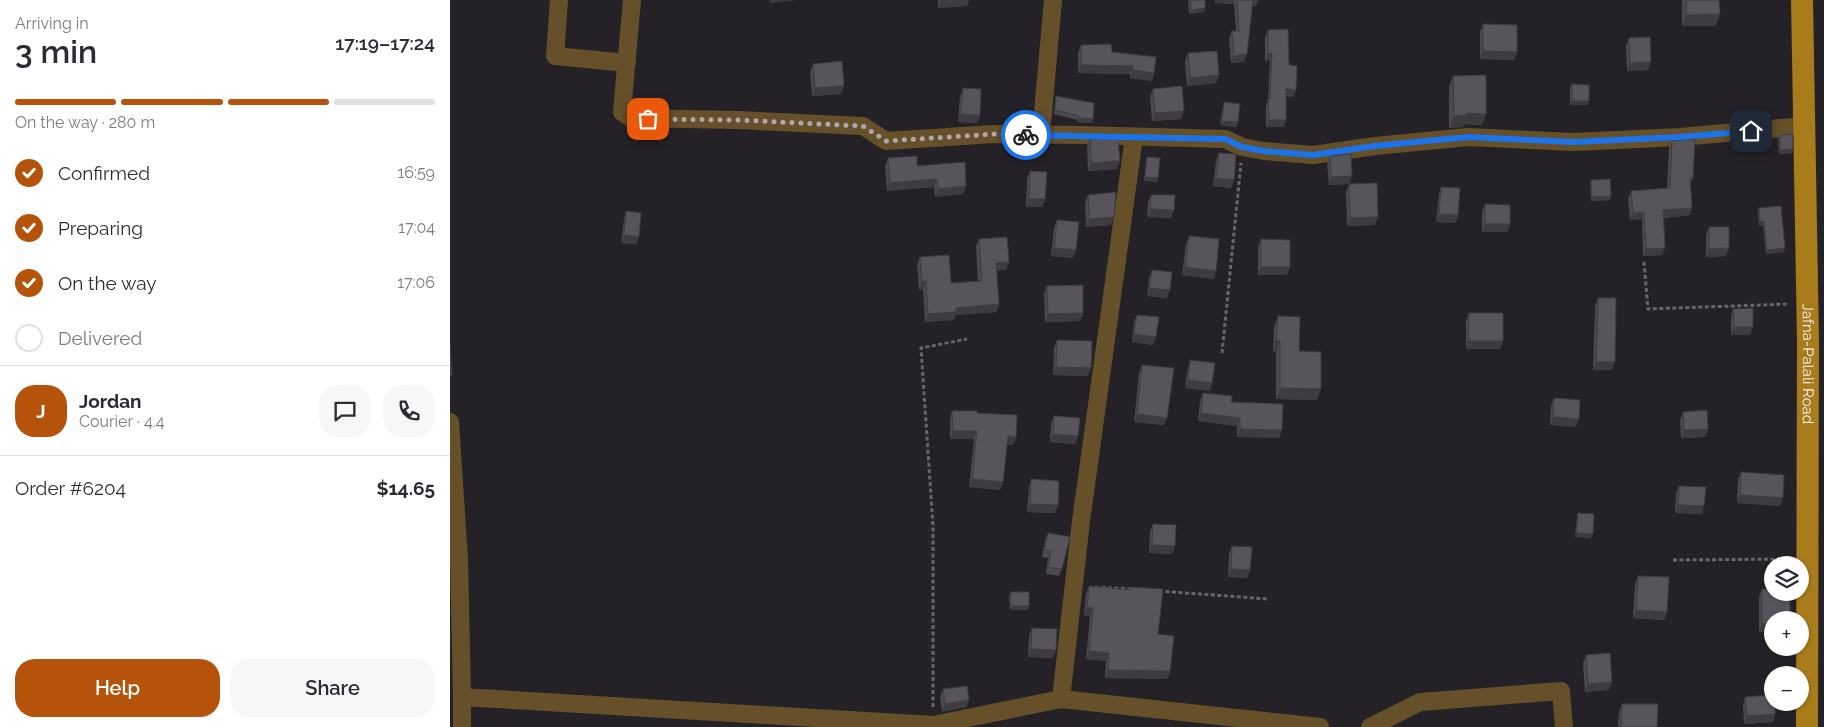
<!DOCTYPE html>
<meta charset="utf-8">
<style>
body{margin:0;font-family:Raleway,sans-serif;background:#f7f7f7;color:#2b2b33;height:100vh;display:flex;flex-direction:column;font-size:19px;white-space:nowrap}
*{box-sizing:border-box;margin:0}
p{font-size:16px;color:#7c7c81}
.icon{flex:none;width:28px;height:28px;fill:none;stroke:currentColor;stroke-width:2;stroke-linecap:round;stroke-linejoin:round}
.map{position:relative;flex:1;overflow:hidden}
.side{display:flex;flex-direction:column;background:#fff;width:450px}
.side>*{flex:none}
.tools{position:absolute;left:1314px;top:556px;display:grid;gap:10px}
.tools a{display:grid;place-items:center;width:45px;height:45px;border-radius:50%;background:#fff;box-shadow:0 1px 4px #0004;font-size:25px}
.pin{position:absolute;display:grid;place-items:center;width:42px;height:42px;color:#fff;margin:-21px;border-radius:10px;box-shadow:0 2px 8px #0006}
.courier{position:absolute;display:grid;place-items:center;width:50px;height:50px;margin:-25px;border:4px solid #1a73e8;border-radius:50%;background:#fff;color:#222;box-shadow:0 1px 6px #0007}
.summary em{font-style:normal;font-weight:600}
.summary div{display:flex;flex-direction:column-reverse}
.summary{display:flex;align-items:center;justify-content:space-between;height:85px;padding:0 15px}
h1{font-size:32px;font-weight:600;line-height:38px}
.bar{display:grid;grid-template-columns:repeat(4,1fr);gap:8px 5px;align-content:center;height:60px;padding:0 15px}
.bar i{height:6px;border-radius:4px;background:#e1e1e2}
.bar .selected{background:#b45309}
.bar p{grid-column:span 4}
.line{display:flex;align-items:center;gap:12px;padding:0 15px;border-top:1px solid #e1e1e2}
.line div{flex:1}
.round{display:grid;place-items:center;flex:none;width:52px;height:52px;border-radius:20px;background:#f7f7f7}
ol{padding:0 15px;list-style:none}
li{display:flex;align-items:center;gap:15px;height:55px}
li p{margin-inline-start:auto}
li .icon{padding:5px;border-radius:50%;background:#b45309;color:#fff;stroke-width:4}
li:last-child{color:#7c7c81}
li i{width:28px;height:28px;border:2px solid #e1e1e2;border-radius:50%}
.action{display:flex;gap:10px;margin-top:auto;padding:10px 15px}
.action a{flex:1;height:58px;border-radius:20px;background:#b45309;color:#fff;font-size:20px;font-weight:600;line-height:58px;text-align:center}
.action a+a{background:#f7f7f7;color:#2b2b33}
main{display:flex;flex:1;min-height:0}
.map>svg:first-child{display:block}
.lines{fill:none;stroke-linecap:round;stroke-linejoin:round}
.path{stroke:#68666b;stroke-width:3;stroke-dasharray:4 2.5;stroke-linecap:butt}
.minor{stroke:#665029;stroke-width:18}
.major{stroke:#a87b1b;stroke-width:22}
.wall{fill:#4b494e}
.shaded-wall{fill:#3d3c40}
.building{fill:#57555b;stroke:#3d3c40}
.done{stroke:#aba9ae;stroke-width:5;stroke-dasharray:0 9}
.route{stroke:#1a73e8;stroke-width:6}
.labels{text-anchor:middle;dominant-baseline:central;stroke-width:4;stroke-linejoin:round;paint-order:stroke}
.street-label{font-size:15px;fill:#f3f2f6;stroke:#1b191e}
</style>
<main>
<section class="side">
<div class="summary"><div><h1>3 min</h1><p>Arriving in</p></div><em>17:19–17:24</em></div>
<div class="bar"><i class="selected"></i><i class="selected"></i><i class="selected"></i><i></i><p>On the way · 280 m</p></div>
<ol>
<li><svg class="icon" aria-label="check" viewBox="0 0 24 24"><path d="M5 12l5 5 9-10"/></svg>Confirmed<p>16:59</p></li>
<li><svg class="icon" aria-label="check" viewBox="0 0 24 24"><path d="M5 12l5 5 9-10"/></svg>Preparing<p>17:04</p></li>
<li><svg class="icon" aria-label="check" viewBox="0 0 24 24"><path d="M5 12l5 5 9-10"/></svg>On the way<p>17:06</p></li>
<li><i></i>Delivered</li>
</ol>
<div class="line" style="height:90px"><b class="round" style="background:#b45309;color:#fff">J</b><div><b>Jordan</b><p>Courier · 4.4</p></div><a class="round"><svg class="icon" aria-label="chat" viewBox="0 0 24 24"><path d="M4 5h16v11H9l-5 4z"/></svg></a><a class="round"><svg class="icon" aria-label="phone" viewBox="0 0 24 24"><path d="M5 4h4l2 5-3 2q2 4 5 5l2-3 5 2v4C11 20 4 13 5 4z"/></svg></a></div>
<div class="line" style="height:65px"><div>Order #6204</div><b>$14.65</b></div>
<div class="action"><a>Help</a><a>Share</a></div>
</section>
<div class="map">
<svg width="1374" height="727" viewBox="0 0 1374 727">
<rect width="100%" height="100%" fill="#242227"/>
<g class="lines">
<path class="path" d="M1194,262l4,47 141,-5
M772,353l19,-190
M1223,560l116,-1
M645,587l38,2
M709,591l109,8
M483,707v-181l-12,-178 46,-9"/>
<path class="minor" d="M109,0l-4,56 72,7
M182,0l-10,112 9,6 107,2 125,6 23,15 108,-7 89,1 142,4 17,8 22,4 49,4 62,-9 93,-9 106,5 106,-5 124,-11
M591,135l12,-135
M0,422l9,136 3,139 471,28 128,-26 259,28
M12,697v30
M611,699l20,-178 53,-384
M920,727l50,-25 141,-11 3,36"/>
<path class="major" id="s1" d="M1352,0l6,340 -1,387"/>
</g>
<path class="wall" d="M488,0h31l-2,6 -29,2z
M738,0h17v8l-1,4 -15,2z
M765,0h43l-2,6 -4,-1 -8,57 -13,1 -2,-24 3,-8h4l-2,-27 -19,-1z
M1232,0h37l1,14 -5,12h-33z
M1033,24l34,28 -3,8 -34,-1v-27z
M818,30l21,35 7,25 -3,7 -7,-1 -2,31h-18v-21l2,-5 2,-41 -5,1v-24z
M1179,38l19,32 -21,1 -1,-25z
M631,45l31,7 42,21 -2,8 -22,-3v-4l-52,-1v-20z
M738,53l31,22 -3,8 -29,3 -2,-25z
M363,64l28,30 -29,2 -2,-24z
M1003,76l29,49 -18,-1 -1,3 -14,1v-41z
M1122,84l15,21h-17v-17z
M513,88l17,27 -3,8 -19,-1 2,-26z
M703,89l28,30 -29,2 -2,-24z
M606,96l37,23 -1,4 -15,-1 1,-2 -24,-6 1,-14z
M774,102l12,25 -16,-2 3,-19z
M1330,135l12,18 -13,1 -1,-15z
M640,139l27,30 -29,2 -1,-24z
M1222,141l21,37 -3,7v30l-26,3 1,30 -3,7 -19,1 -1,-37 -12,1 -2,-21 3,-8 36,-3 2,-40z
M769,153l12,35 -18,-2 3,-25z
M880,156l22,20 -3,8 26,41 -28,1 -1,-34 3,-8 -20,1 -2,-21z
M697,157l11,21 -1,4 -13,-1 2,-20z
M438,158l29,8 46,28 -28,3 -1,-10 -47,4 -2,-25z
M580,171l15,28 -3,8h-16l1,-28z
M1141,180l19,20 -19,1 -1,-17z
M991,187l17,28 -3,8 -19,-1 3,-28z
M638,195l23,30 -25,2 -1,-24z
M701,195l20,23 -24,-1 1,-15z
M1035,204l25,20 -3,8h-25v-20z
M1309,208l25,44 -18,2 -3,-29 -4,1 -1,-14z
M176,211l10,33 -15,-1 3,-24z
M607,220l16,38 -22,-2 3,-28z
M1259,227l20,21 -3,8 -20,1v-22z
M739,236l25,43 -32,-4 4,-31z
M529,239l30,23 -3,8h-10l3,34 -3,8 -41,3 -1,5 -29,2 -2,-33 -4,1 -2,-25 3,-8 31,26 27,-2 -2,-34z
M811,239l26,36h-29v-28z
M702,270l15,28 -20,-2 2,-18z
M597,286l36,27 -3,8 -35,1 -1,-28z
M1148,298l14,72h-19l2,-64z
M1283,309l17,26h-19v-18z
M1019,313l34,28 -3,8h-34v-28z
M687,315l19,22 -3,8 -21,-3 2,-20z
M828,316l21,35 18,49 -41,-1v-47h-3l1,-25z
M607,340l31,36 -35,-1 1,-27z
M740,360l22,23 -2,8 -25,-3 3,-20z
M692,365l22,60 -30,-3 5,-49z
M753,393l28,9 51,28 -3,8 -42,-1v-11l-39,-5 2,-20z
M1104,398l22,29 -26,-2 1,-19z
M502,411l25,2 39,24 -3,8 -6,-1 -4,38 -3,8 -31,-3 5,-48h-24v-20z
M1233,412l25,17 -3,8 -24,1 -1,-18z
M604,416l21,28 -25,-2 1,-18z
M1291,472l39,34 -43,-3 1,-23z
M581,479l27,26 -3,8 -28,-1 2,-25z
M1229,486l23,28 -27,-1 1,-20z
M1128,513l13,25 -16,-1 2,-20z
M703,524l22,22 -3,8 -23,-1 1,-21z
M598,533l14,36 -3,7 -13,-2 2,-16 -6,-1 3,-17z
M782,546l18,24 -3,8 -19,-1 1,-23z
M1188,576l29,36 -3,8 -31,-2 2,-34z
M639,586l40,3 1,-2 28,47 12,37 -3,8 -62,-1 1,-17 -20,-2 4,-43 -6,-1 2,-21z
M1312,589l28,3 -31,40v-35z
M561,592l17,18h-18l-1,-14z
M582,628l24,22 -3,8 -25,-1 1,-21z
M1136,655l26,27 -3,8 -24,2 -2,-29z
M493,689l26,11 -3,7 -24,5 -2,-15z
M1295,697l30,17 -2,8 -29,2 -1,-19z
M1172,704l35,23h-39l1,-15z"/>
<path class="shaded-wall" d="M320,0h27l-28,3z
M491,0h28l-2,6 -29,2z
M766,0h19l-1,4 -19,-1z
M802,0h6l-2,6 -6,-1z
M755,8l-1,4 -15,2 2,-4z
M1270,14l-5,12h-33l4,-11z
M1033,51l34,1 -3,8 -34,-1z
M822,53l-2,7 -5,1 3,-7z
M797,54l-3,8 -13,1 3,-7z
M1201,62l-3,8 -21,1 3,-8z
M631,65l52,1 -3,8 -52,-1z
M683,70l21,3 -2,8 -22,-3z
M769,75l-3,8 -29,3 3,-8z
M394,86l-3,8 -29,2 3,-8z
M836,89l10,1 -3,7 -9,-1z
M1122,101h17l-2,4h-17z
M734,111l-3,8 -29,2 3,-8z
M1017,113l19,1 -4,11 -18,-1 -1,3 -14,1 5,-12z
M510,114l20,1 -3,8 -19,-1z
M629,118l14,1 -1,4 -15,-1z
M819,120h17l-2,7h-18z
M772,121l16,1 -2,5 -16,-2z
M1343,149l-1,4 -13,1 1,-4z
M670,161l-3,8 -29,2 3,-8z
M902,176l-3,8 -20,1 2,-8z
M695,177l13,1 -1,4 -13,-1z
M766,178l18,2 -3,8 -18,-2z
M487,179l-3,8 -47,4 3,-8z
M516,186l-3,8 -28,3 3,-8z
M1161,196l-1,4 -19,1 1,-4z
M579,199h16l-3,8h-16z
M1242,208l-2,7 -29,3 2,-8z
M700,209l24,1 -3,8 -24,-1z
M1194,212l-2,7 -12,1 3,-7z
M989,214l19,1 -3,8 -19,-1z
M664,217l-3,8 -25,2 3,-8z
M928,217l-3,8 -28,1 3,-8z
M1314,221l-1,4 -4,1 1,-4z
M1035,224h25l-3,8h-25z
M174,235l15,2 -3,7 -15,-1z
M604,248l22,2 -3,8 -22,-2z
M1215,248l-3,7 -19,1 3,-7z
M1279,248l-3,8 -20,1 3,-8z
M1335,248l-1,4 -18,2 1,-4z
M559,262l-3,8 -13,1 3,-8z
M735,267l31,4 -2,8 -32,-4z
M811,267h29l-3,8h-29z
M476,281l-3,8 -4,1 3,-8z
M699,288l21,2 -3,8 -20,-2z
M549,304l-3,8 -41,3 -1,5 -29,2 3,-8 28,-6z
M633,313l-3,8 -35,1 3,-8z
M1284,327h19l-3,8h-19z
M684,334l22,3 -3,8 -21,-3z
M826,341h4l-4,11h-3z
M1018,341h35l-3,8h-34z
M1146,362h19l-3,8h-19z
M606,367l35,1 -3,8 -35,-1z
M738,380l24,3 -2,8 -25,-3z
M830,388l41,1 -4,11 -41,-1z
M751,413l39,5 -3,8 -39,-5z
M687,414l30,4 -3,7 -30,-3z
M1103,417l26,2 -3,8 -26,-2z
M790,429l42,1 -3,8 -42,-1z
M1258,429l-3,8 -24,1 3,-8z
M503,431h24l-3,8h-24z
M603,434l25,2 -3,8 -25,-2z
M558,436l8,1 -3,8 -8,-1z
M522,479l31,3 -3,8 -31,-3z
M1290,495l43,3 -3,8 -43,-3z
M580,504l28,1 -3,8 -28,-1z
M1228,505l26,1 -2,8 -27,-1z
M1126,533l17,1 -2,4 -16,-1z
M702,545l23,1 -3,8 -23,-1z
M781,569l19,1 -3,8 -19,-1z
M561,606h18l-1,4h-18z
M637,607l6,1 -3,8 -6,-1z
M1186,610l31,2 -3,8 -31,-2z
M1312,624h10v8h-13z
M581,649l25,1 -3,8 -25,-1z
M639,651l20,2 -3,8 -20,-2z
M658,670l62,1 -3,8 -62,-1z
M1162,682l-3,8 -24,2 3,-8z
M519,700l-3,7 -24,5 3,-8z
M1325,714l-2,8 -29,2 3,-8z"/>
<path class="building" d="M740,0h15v8l-14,2z
M787,0h16l-6,54 -13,2 -2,-25h7z
M1236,0h33l1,14 -34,1z
M1033,24l34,1v27l-34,-1z
M838,29l1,36 8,1 -1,24 -10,-1v31h-17l-1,-21h2l2,-46 -4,1v-24z
M1200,37l1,25 -21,1 -1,-25z
M661,44l1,8 44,5 -2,16 -21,-3v-4l-52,-1v-20z
M767,51l2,24 -29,3 -2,-25z
M392,61l2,25 -29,2 -2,-24z
M1036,75v39l-19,-1v2l-13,1 -1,-40z
M1122,84l17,1v16h-17z
M732,86l2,25 -29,2 -2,-24z
M513,88l18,1 -1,26 -20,-1z
M606,96l38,7 -1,16 -14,-1v-2l-24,-6z
M774,102l16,2 -2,18 -16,-1z
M1343,134v15l-13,1v-15z
M640,139h28l2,22 -29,2z
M1245,139l-2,39h-3l2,30 -29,2 2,38 -19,1 -2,-37 -11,1 -2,-22 39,-3 2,-47z
M769,153l17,1 -2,26 -18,-2z
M901,154l1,22 -21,1 -1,-21z
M467,156v10l48,-4 1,24 -28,3 -1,-10 -47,4 -2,-25z
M697,157l13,1 -2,20 -13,-1z
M580,171l17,1 -2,27h-16z
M1160,179l1,17 -19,1 -1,-17z
M927,183l1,34 -28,1 -1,-34z
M991,187l19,1 -2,27 -19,-1z
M666,192l-2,25 -25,2 -1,-24z
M701,195h24l-1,15 -24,-1z
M1035,204l25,1v19h-25z
M1331,206l4,42 -18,2 -3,-29 -4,1 -1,-14z
M176,211l15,2 -2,24 -15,-2z
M607,220l22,2 -3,28 -22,-2z
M1259,227h20v21l-20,1z
M739,236l30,3 -3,32 -31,-4z
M557,237l2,25 -13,1 3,41 -43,4v4l-28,2 -2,-33 -4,1 -2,-25 29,-2 2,28 31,-2 -3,-42z
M811,239l29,1v27h-29z
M702,270l20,2 -2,18 -21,-2z
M633,285v28l-35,1 -1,-28z
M1148,298h18l-1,64h-19z
M1303,308v19h-19l-1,-18z
M1019,313h34v28h-35z
M687,315l22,2 -3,20 -22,-3z
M828,316l22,1 -1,34 22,1v37l-41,-1v-47h-4z
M607,340l35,1 -1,27 -35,-1z
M0,344l2,31h-2z
M740,360l25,3 -3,20 -24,-3z
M692,365l32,3 -7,50 -30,-4z
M753,393l29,3 -1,6 52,2 -1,26 -42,-1v-11l-39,-5z
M1104,398l26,2 -1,19 -26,-2z
M1257,410l1,19 -24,1 -1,-18z
M502,411h25v2l40,2 -1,22 -8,-1 -5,46 -31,-3 5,-48h-24z
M604,416l26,2 -2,18 -25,-2z
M1291,472l43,3 -1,23 -43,-3z
M581,479l28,2 -1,24 -28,-1z
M1229,486l27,1 -2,19 -26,-1z
M1128,513l16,1 -1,20 -17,-1z
M703,524l23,1 -1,21 -23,-1z
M598,533l22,4 -8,32 -14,-2 3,-16 -7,-1z
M782,546l20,1 -2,23 -19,-1z
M1188,576l31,1 -2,35 -31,-2z
M639,586l41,4v-3l33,2 -5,45 16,2 -4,35 -62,-1 1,-17 -20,-2 4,-43 -6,-1z
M1312,589h10v3h18v28h-18v4h-10z
M561,592h18v14h-18z
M582,628l25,1 -1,21 -25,-1z
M1160,653l2,29 -24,2 -2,-29z
M517,686l2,14 -24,4 -2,-15z
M1322,695v7h3v12l-28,2 -2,-19z
M1172,704h36l-1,23h-36z"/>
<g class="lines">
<path class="done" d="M198,119l90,1 125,6 23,15 108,-7 32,1"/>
<path class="route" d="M576,135l199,4 17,8 22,4 49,4 61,-9 94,-9 106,5 106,-5 71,-6"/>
</g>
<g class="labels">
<g class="street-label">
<text stroke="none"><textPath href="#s1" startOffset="364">Jafna-Palali Road</textPath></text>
</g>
</g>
</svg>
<div class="tools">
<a><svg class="icon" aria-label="layers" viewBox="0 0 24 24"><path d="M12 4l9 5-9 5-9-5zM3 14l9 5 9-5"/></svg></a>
<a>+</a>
<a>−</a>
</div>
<div class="pin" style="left:198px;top:119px;background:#ea580c"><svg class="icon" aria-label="bag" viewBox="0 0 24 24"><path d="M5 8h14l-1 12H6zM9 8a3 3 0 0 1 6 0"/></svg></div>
<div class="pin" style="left:1301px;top:131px;background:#1f2937"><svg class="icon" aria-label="home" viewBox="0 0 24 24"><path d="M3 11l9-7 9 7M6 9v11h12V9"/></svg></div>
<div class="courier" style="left:576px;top:135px"><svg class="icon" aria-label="bike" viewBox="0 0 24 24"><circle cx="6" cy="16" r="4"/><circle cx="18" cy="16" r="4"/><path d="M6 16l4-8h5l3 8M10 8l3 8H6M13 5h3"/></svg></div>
</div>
</main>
